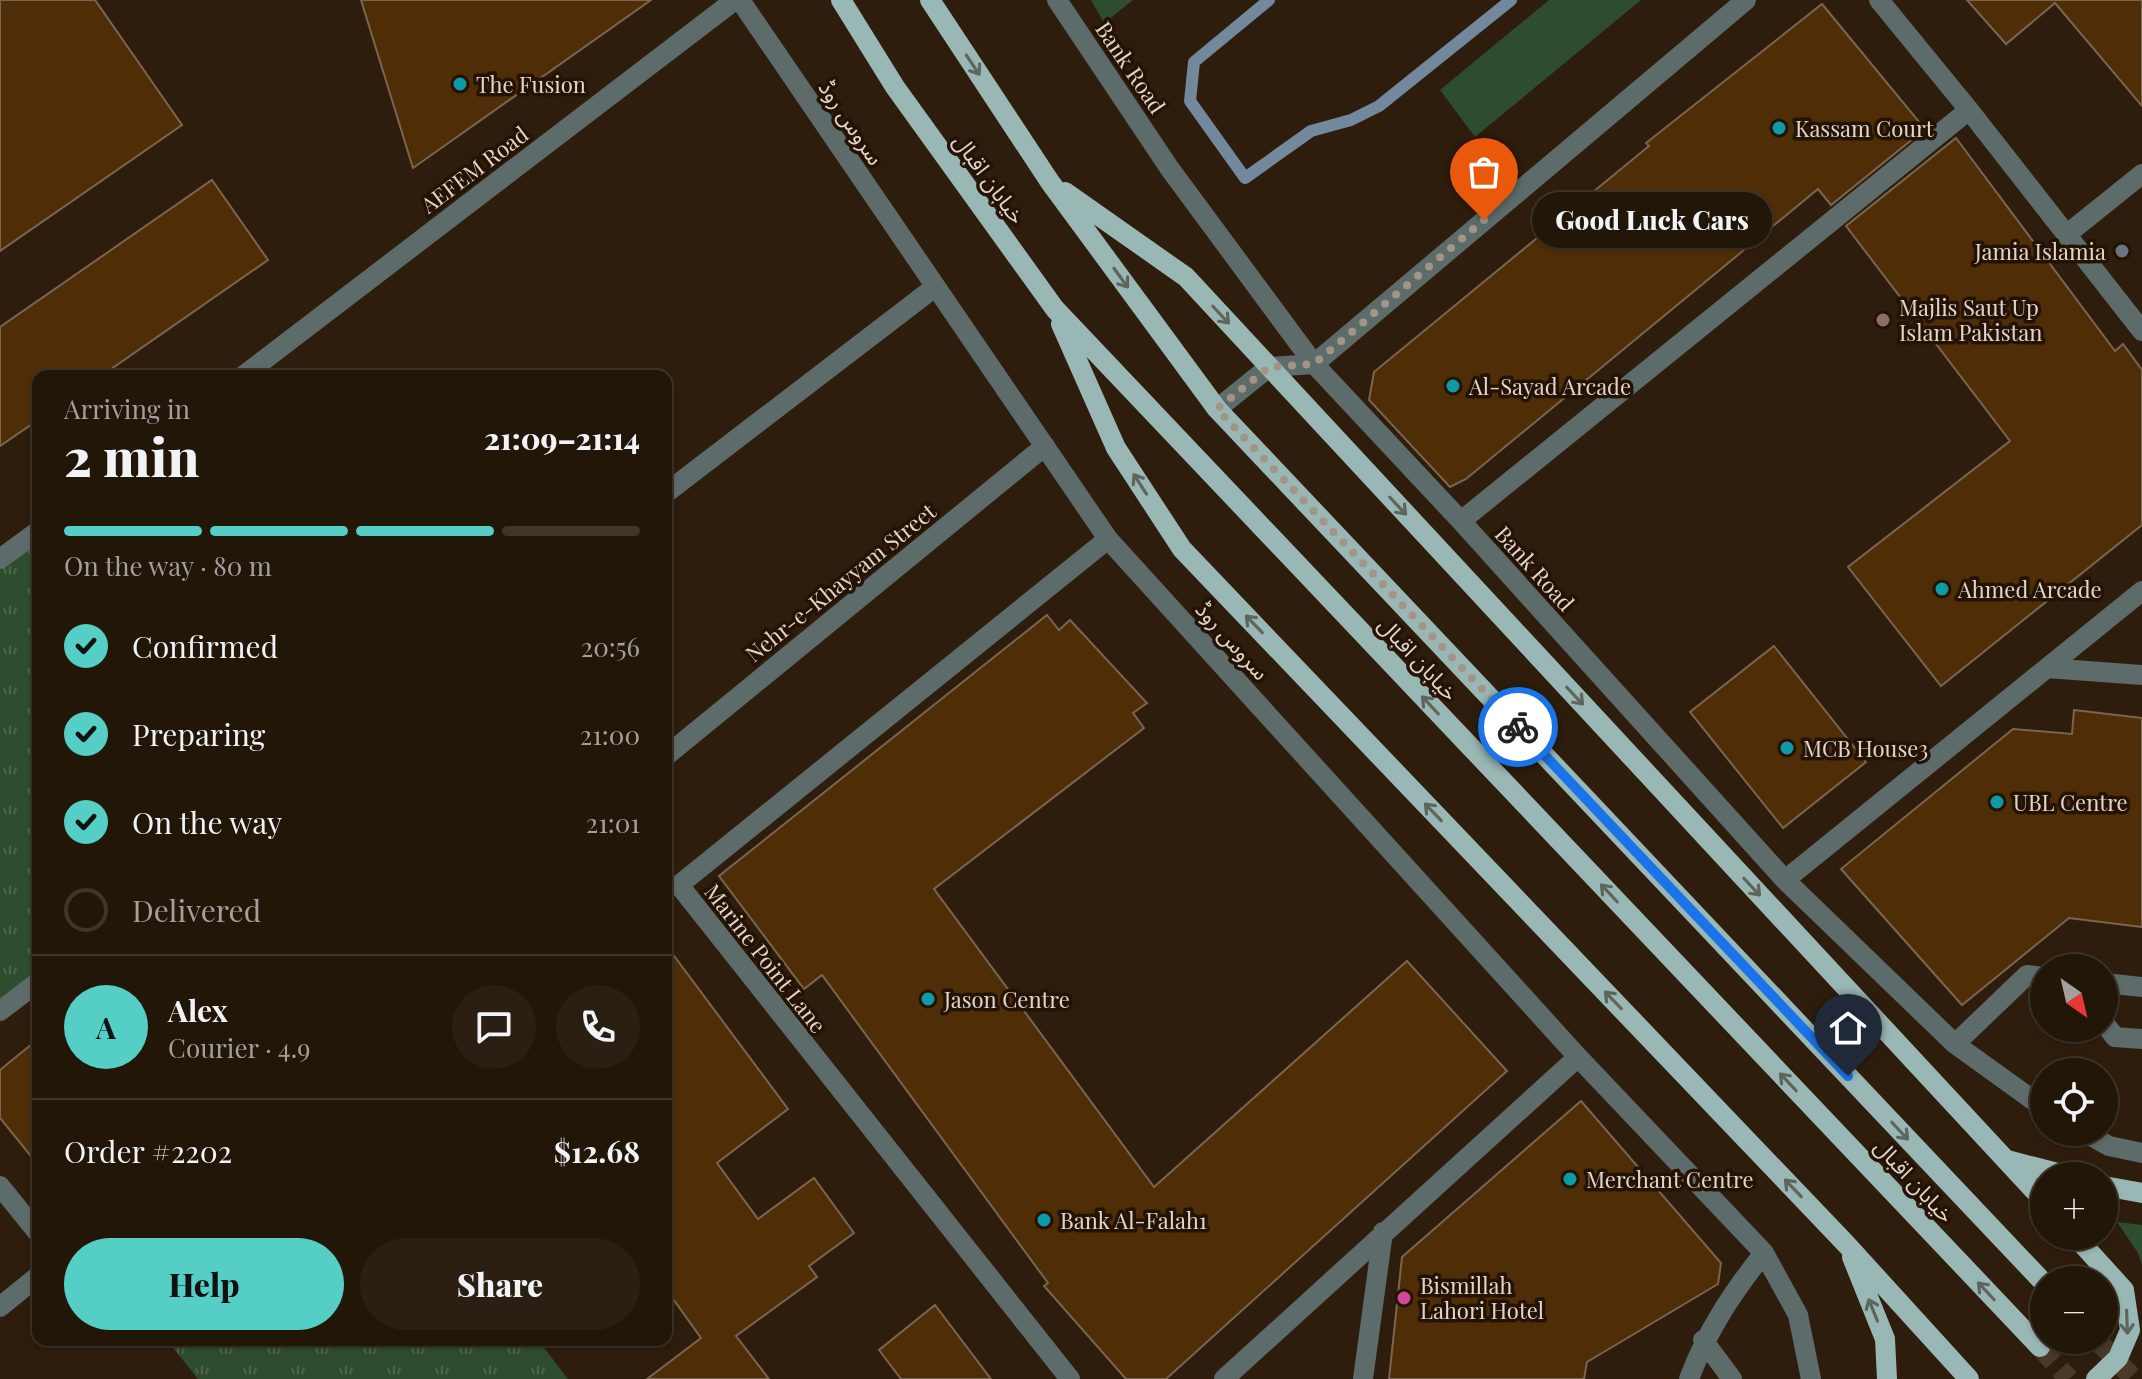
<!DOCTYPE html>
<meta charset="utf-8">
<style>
body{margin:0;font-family:"Playfair Display","Noto Sans Arabic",serif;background:#2a1f12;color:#f1f3f6;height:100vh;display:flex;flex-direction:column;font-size:30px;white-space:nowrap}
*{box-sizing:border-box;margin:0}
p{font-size:26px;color:#a29f9c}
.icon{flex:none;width:44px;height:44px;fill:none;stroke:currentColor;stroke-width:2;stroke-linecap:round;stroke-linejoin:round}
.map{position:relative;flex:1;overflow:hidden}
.side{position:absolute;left:32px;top:370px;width:640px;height:976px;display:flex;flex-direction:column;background:#221609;border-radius:16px;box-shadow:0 2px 6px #0004,0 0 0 2px #3f352a}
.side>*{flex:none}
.needle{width:52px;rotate:146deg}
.fabs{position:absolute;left:2030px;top:954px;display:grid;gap:16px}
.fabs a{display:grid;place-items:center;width:88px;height:88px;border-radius:50%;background:#221609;box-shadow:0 2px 6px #0004,0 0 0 2px #3f352a;font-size:40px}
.pin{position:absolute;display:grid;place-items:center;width:68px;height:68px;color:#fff;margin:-82px -34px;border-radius:50% 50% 50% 0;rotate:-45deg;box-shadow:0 0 8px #0007}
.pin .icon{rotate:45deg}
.courier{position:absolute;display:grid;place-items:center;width:80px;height:80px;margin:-40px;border:6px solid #1a73e8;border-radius:50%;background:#fff;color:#222;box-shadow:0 2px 10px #0007}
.bubble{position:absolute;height:56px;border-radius:28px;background:#221609;box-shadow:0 2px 6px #0004,0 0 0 2px #3f352a;font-size:26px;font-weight:800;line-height:56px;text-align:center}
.overview em{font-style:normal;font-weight:800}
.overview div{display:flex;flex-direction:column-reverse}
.overview{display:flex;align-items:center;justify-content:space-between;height:136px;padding:0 32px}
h1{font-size:52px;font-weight:800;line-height:60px}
.bar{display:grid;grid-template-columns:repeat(4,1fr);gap:12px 8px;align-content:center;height:96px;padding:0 32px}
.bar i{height:10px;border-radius:6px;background:#3f352a}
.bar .current{background:#55cec6}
.bar p{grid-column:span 4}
.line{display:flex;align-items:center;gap:20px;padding:0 32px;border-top:2px solid #3f352a}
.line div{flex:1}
.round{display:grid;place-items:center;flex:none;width:84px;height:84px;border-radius:42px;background:#2a1f12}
ol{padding:0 32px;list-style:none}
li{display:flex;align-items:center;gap:24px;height:88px}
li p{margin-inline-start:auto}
li .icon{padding:8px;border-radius:50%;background:#55cec6;color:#111;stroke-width:4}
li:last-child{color:#a29f9c}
li i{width:44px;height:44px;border:4px solid #3f352a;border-radius:50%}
.action{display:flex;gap:16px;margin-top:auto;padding:16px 32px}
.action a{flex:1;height:92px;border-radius:48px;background:#55cec6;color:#111;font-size:32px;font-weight:800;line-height:92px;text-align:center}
.action a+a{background:#2a1f12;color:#f1f3f6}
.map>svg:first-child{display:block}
.green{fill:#2e4d2f}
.park{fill:url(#park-tufts)}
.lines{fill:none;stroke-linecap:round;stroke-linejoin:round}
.stream{stroke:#72889c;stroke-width:12}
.building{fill:#4e2d07;stroke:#796552;stroke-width:2}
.major-tunnel{stroke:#493929;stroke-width:20;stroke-dasharray:20 10;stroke-linecap:butt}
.minor{stroke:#5d6b6a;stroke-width:20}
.major{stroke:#99b7b4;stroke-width:20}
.oneway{stroke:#5e655c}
.done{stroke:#a29588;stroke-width:8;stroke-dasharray:0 14.4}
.route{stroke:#1a73e8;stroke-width:10}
.culture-dot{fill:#0f9aa8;stroke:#241304;stroke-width:3}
.worship-dot{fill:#6b7280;stroke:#241304;stroke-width:3}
.education-dot{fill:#8d6e63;stroke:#241304;stroke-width:3}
.hotel-dot{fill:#d1479c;stroke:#241304;stroke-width:3}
.labels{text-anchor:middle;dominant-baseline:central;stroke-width:7;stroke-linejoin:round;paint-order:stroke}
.street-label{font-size:22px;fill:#e1d5cb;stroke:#241304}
.poi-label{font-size:22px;fill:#e1d5cb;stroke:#241304;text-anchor:start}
</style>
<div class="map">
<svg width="2142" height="1379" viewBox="0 0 2142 1379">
<defs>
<pattern id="park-tufts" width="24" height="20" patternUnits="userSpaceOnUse" patternTransform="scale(2)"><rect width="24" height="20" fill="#2e4d2f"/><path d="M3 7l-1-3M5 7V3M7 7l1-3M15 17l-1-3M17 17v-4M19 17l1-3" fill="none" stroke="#4c664c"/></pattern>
</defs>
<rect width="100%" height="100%" fill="#2e1d0c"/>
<path class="green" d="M1091,0h42l-29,23z
M1549,0h92l-166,137 -35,-47z
M2117,1222l25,3v40l-4,-12z"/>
<path class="park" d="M38,533v449l-38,29v-449z
M167,1340h371l30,39h-370z"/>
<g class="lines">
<path class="stream" d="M1269,0l-75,62 -4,39 55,77 66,-47 40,-11 28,-14 132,-106"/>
</g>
<path class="building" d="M0,0h95l87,125 -182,126z
M361,0h290l-238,168z
M1967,0h175v106l-87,-103 -49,41z
M1822,4l103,125 -94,76 -13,-16 -352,290 -16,8 -81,-87 5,-28 275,-226 -3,-3z
M1956,138l159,213 8,-7 19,26v155l-201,161 -93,-119 162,-126 -164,-215z
M212,180l56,80 -167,116h-63v44l-38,26v-119z
M1047,615l12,15 11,-10 77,83 -14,10 11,15 -210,161 220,298 253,-226 100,110 -341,308h-40l-82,-93 4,-3 -226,-308 -18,14 -85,-113z
M1774,646l92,116 -83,66 -93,-116z
M2074,710l68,8v209l-73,-9 -107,87 -121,-136 172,-140 59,5z
M666,945l122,164 -71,54 41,56 56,-41 40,55 -45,33 8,11 -81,59 33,43h-122l54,-41 -35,-49z
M38,1039v126l-38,-47v-48z
M1581,1101l140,162 -3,21 -131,78 -3,17h-195l13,-122z
M935,1305l56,74h-90l-22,-29z"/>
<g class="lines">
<path class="major-tunnel" d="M2097,1340l37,39
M2040,1347l29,32"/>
<path class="minor" d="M740,0l368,539 470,518 186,196 34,62 13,64
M1057,0l113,169 144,195 147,157 324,359 170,164 89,64
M1879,0l90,110 173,221
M2066,235l76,-61
M243,376l492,-376
M1217,409l52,-42 45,-3 432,-364
M666,493l269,-206
M1461,521l508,-411
M0,559l38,-28
M2047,668l95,7
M666,756l379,-310
M1785,880l357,-289
M2104,983l38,4
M0,1011l38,-29
M2104,1023l11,14 27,2
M1955,1044l72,-69 17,2
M2084,1132l25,14 33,7
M0,1186l38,47
M0,1307l38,-31
M1703,1340l29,39
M1070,1379l-391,-494 429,-346
M1224,1379l354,-322
M1363,1379l20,-147
M1689,1379c18,-48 43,-86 75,-126"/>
<path class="major" d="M841,0l54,87 160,222 985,1038
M930,0l120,182 167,227 827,874
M1065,192l121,85 858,924
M1061,324l55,124 66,101 665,696 122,134
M2007,1160l62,16
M2104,1186l38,7
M2075,1236l49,54 6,40 -12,28 -22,21
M1852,1257l33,82 2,40"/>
</g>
<defs><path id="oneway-shaft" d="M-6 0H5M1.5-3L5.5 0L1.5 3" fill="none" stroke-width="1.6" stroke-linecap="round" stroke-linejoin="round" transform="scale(2)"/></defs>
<g class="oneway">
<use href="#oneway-shaft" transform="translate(973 65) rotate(56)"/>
<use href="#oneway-shaft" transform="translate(1121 278) rotate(54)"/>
<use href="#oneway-shaft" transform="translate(1221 315) rotate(47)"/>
<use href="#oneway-shaft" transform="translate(1140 484) rotate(-123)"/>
<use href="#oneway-shaft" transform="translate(1398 506) rotate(47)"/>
<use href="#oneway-shaft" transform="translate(1254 624) rotate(-134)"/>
<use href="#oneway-shaft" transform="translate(1575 696) rotate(47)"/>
<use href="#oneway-shaft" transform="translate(1430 705) rotate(-133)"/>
<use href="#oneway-shaft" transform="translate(1433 812) rotate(-134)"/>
<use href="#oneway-shaft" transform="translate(1752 887) rotate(47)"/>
<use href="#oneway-shaft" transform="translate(1609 893) rotate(-133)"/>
<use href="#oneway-shaft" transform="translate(1613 1000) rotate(-134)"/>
<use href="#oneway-shaft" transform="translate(1788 1082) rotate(-133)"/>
<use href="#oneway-shaft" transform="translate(1900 1131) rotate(47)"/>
<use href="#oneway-shaft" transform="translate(1793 1188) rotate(-134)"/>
<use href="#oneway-shaft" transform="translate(1986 1291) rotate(-133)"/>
<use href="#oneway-shaft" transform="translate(1873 1310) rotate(-112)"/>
<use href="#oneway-shaft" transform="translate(2127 1322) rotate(88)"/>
</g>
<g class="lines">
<path class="done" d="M1484,220l-170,144 -45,3 -52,42 301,318"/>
<path class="route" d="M1518,727l330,349"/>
</g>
<g class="culture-dot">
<circle cx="460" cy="84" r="8"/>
<circle cx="1779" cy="128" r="8"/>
<circle cx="1453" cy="386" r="8"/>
<circle cx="1942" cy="589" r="8"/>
<circle cx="1787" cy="748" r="8"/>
<circle cx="1997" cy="802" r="8"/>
<circle cx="928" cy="999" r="8"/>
<circle cx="1570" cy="1179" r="8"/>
<circle cx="1044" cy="1220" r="8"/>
</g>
<circle class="worship-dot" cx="2122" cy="251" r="8"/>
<circle class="education-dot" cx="1883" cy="320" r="8"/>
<circle class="hotel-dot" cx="1404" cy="1298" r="8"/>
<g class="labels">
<g class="street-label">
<text transform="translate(1131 67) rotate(56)">Bank Road</text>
<text transform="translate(852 122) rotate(56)">سروس روڈ</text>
<text transform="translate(474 169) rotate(-37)">AEFEM Road</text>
<text transform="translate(990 178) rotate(54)">خیابان اقبال</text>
<text transform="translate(1535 568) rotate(48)">Bank Road</text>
<text transform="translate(840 582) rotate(-39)">Nehr-e-Khayyam Street</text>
<text transform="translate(1233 640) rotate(48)">سروس روڈ</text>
<text transform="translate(1419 658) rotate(47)">خیابان اقبال</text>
<text transform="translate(766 958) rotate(52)">Marine Point Lane</text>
<text transform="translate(1915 1180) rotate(47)">خیابان اقبال</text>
</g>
<g class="poi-label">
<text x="476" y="84">The Fusion</text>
<text x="1795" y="128">Kassam Court</text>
<text x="2106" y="251" text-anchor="end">Jamia Islamia</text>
<text x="1899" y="307">Majlis Saut Up<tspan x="1899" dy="25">Islam Pakistan</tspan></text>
<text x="1469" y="386">Al-Sayad Arcade</text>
<text x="1958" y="589">Ahmed Arcade</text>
<text x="1803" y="748">MCB House3</text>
<text x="2013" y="802">UBL Centre</text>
<text x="944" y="999">Jason Centre</text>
<text x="1586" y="1179">Merchant Centre</text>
<text x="1060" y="1220">Bank Al-Falah1</text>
<text x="1420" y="1285">Bismillah<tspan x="1420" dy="25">Lahori Hotel</tspan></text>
</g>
</g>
</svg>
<div class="fabs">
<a><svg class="needle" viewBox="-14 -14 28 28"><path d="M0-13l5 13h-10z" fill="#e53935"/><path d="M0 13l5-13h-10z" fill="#a29f9c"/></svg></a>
<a><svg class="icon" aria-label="locate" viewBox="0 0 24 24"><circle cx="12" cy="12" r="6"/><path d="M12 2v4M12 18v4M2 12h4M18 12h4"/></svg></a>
<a>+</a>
<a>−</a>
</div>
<div class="pin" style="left:1484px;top:220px;background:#ea580c"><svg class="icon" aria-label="bag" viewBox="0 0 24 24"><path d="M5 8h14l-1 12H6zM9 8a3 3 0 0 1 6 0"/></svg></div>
<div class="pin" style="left:1848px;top:1076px;background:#1f2937"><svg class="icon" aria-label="home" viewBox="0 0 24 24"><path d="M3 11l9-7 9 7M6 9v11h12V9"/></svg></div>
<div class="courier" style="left:1518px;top:727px"><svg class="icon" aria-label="bike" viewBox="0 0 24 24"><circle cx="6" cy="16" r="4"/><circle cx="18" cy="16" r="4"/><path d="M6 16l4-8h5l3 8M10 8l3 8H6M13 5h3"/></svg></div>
<div class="bubble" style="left:1532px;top:192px;width:240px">Good Luck Cars</div>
<section class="side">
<div class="overview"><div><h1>2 min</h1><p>Arriving in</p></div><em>21:09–21:14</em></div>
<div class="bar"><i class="current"></i><i class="current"></i><i class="current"></i><i></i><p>On the way · 80 m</p></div>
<ol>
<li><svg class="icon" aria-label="check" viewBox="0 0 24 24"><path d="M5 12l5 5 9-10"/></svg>Confirmed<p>20:56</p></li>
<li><svg class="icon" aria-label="check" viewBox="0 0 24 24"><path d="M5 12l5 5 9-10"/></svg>Preparing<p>21:00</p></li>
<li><svg class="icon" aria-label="check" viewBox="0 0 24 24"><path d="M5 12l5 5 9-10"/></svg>On the way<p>21:01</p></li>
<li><i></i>Delivered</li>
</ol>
<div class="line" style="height:144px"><b class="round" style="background:#55cec6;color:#111">A</b><div><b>Alex</b><p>Courier · 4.9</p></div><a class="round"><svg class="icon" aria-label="chat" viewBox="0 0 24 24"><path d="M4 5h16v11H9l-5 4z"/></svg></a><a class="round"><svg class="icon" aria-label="phone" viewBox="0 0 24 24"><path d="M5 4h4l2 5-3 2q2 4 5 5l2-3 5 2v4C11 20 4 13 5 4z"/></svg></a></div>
<div class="line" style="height:104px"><div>Order #2202</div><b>$12.68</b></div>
<div class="action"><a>Help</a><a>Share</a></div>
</section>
</div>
